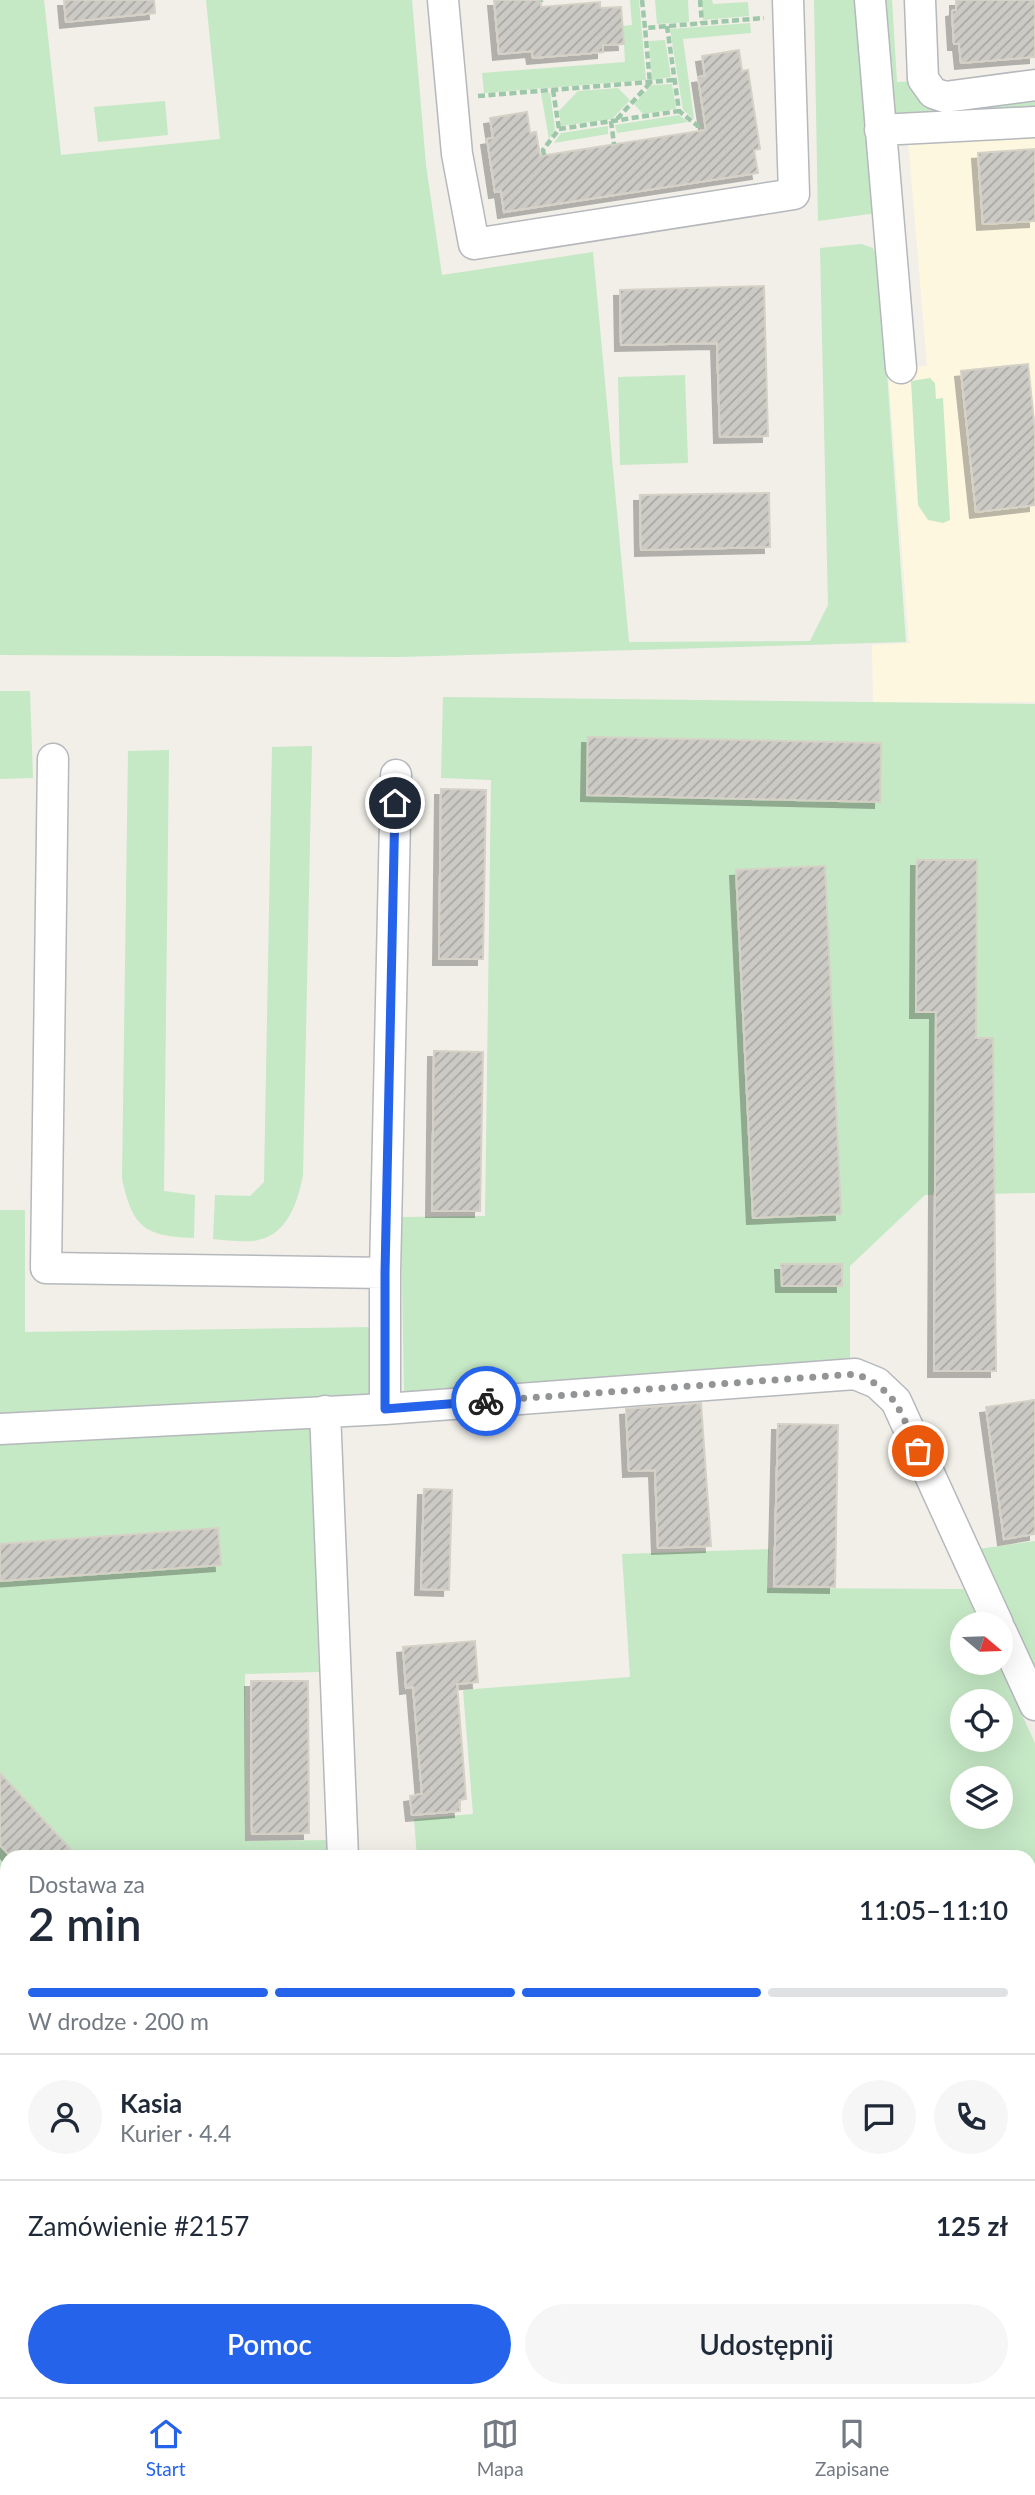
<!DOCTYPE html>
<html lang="pl">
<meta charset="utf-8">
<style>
body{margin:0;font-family:Lato,sans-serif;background:#f6f6f7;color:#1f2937;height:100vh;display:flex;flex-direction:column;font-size:26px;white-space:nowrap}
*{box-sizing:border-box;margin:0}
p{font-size:23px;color:#747a83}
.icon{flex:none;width:38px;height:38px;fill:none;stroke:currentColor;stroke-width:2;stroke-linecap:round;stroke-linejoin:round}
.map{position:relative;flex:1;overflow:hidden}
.panel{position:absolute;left:0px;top:1850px;width:1036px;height:548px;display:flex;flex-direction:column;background:#fff;border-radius:21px 21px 0 0;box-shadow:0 7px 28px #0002}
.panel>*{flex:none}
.needle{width:46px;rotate:109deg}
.controls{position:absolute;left:950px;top:1612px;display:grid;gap:14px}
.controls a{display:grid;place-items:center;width:63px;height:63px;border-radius:50%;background:#fff;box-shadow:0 7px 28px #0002;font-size:35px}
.pin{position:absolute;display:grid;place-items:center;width:60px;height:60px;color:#fff;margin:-30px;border:4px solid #fff;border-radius:50%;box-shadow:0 2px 7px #0007}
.courier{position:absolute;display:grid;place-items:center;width:70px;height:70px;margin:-35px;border:5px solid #2563eb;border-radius:50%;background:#fff;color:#222;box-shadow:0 2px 9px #0007}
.summary em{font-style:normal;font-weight:600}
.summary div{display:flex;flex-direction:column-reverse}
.summary{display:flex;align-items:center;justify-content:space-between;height:119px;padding:0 28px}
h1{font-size:46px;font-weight:600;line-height:52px}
.bar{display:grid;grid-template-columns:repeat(4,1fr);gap:10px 7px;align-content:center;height:84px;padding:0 28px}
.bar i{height:9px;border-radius:5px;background:#e0e1e3}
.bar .current{background:#2563eb}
.bar p{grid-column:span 4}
.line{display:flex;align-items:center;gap:18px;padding:0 28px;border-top:2px solid #e0e1e3}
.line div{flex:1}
.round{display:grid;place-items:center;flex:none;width:74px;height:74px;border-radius:37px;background:#f6f6f7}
.cta{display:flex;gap:14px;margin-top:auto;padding:14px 28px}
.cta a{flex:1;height:80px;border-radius:42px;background:#2563eb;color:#fff;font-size:28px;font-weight:600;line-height:80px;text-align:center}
.cta a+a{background:#f6f6f7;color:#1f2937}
.tab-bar{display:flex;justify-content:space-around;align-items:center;height:98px;border-top:2px solid #e0e1e3;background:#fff;font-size:19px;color:#747a83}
.tab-bar a{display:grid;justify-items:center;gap:4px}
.tab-bar .current{color:#2563eb}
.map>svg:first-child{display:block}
.commercial{fill:#fef7e0}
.green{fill:#c5e8c5;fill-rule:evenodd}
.forest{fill:url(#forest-firs)}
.water{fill:#aadaff}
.building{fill:url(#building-hatch);stroke:#d6d1c6;stroke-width:2;filter:url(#shadow)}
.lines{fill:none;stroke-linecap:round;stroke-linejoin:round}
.minor-casing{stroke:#b5b8bc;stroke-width:33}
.path{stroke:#9cc7a9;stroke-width:4.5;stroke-dasharray:7 3.5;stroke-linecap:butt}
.minor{stroke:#fff;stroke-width:30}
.done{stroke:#929495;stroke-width:7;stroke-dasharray:0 12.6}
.route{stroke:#2563eb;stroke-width:9}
</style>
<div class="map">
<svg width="1035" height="2397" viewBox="0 0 1035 2397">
<defs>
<pattern id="forest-firs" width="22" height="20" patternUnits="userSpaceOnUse" patternTransform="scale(1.75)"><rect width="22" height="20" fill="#c5e8c5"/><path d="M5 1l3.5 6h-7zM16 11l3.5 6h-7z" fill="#a3c0a4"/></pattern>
<pattern id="building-hatch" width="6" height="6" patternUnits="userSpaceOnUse" patternTransform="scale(1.75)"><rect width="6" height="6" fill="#cccac5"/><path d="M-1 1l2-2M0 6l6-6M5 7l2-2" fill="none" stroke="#a9a8a4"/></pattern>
<filter id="shadow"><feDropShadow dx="-6" dy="6" stdDeviation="0" flood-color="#0004"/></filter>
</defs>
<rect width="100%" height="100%" fill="#f1efe8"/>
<path class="commercial" d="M1035,109v593l-162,1 -1,-58 37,-2 -21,-275 39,-2 -21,-250z"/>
<path class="green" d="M0,0h44l17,155 159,-16 -14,-139h206l14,165 16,110 151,-23 36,390 181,-1 18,-36 -8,-357 41,-4 12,4 6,11 27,383 -507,15 -399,-2z
M630,0h9l7,80 -162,13 -2,-20 143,-11 -2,-36 9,-1z
M655,0h33l1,22 -32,2z
M702,0h10l1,4 35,-2 1,14 -46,4z
M814,0h45l18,213 -59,8z
M882,0h10l5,82 18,-1 120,13v17l-140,4 -4,-3z
M750,23l1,10 -68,6 11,80 -11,-9 -13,-81z
M665,40l6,37 -19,3 -3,-39z
M672,84l4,25 -33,5 -9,-10 18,-19z
M618,88l12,12 -18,19 -51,7 -2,-15 19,-20z
M541,93h9l5,36 -6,10z
M165,101l3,34 -70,7 -4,-35z
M679,115l9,7 -71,11 -2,-8z
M608,126v8l-54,9 7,-10z
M685,375l3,88 -68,2 -2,-88z
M930,378l5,5 1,16 7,-1 7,122 -7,3 -15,-3 -10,-15 -7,-124z
M0,691h30l3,87 -33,1z
M443,697l592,7v489l-110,2 -75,71v98l-446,30 -3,-177 84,-1 6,-436 -50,-2z
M312,746l-9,429c-5,26 -15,59 -45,65 -14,3 -31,0 -45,-1l2,-44 35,1 14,-14 8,-435z
M169,750l-5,441 31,4 -1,43c-51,-2 -61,-11 -72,-59l6,-428z
M0,1210h25v122l348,-5 -2,68 -371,21z
M310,1424l9,248 -74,2v167l88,-1v17h-326v50h-7v-465z
M1035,1541v133l-57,-125z
M769,1549l-2,39 197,1 16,35h-18v38l36,1 37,80v289h-6v-175h-612l-3,-38 59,-5 -10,-124 167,-13 -8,-123zM962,1701h39v39h-39zM962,1778h39v38h-39z
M7,1941v449l50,1 -4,6h-53v-441z
M60,2391h68v6h-72z"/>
<path class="forest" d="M1029,2034h6v239l-6,3z
M304,2390h179l4,7h-188z
M128,2391h116l9,6h-125z"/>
<path class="water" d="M1035,2273v124h-108l3,-6 99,-1v-114z
M244,2391h60l-5,6h-46z
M483,2391h406l-4,6h-64l-1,-5 -4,5h-329z"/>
<path class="building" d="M64,0h90l1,13 -89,9z
M494,0h47v7l59,-5v6l21,-1 3,37 -21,1v7l-22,2 -48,4 -1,-7 -33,3z
M956,0h79v57l-74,6 -2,-19h-5l-2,-33 4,-1z
M739,50l3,21 6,-1 12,79 -6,1 4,23 -254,39 -3,-21 -6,1 -8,-53 6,-1 -3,-20 37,-6 3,21 6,-1 4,24 166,-26 -8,-53 7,-1 -3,-20z
M1035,149v72l-52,3 -5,-71z
M764,286l4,150 -48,1 -3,-94 -96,2 -1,-55z
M1028,364l7,67v74l-59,7 -15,-141z
M769,493l1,54 -129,3 -1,-55z
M588,737l293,6 -1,59 -293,-7z
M441,789l45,1 -3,169h-44z
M917,860h60l-1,178h17l3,333h-62l2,-359h-20z
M825,866l16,348 -88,4 -17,-348z
M434,1051l49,1 -3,159h-48z
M781,1264h61v22h-60z
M1035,1400v134l-31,5 -18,-132z
M701,1403l10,143 -53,2 -3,-78 -26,1 -3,-62z
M778,1424l60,1 -3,162 -61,-1z
M424,1489l28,1 -3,100 -28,-1z
M218,1528l3,37 -221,16v-37z
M475,1641l3,41 -21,2 9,115 -7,1 1,11 -48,4 -2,-19 12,-2 -9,-107 -7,1 -3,-41z
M251,1681h57l1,152 -57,1z
M0,1773l78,84h-67l-11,-12z"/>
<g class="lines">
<g class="minor-casing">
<path id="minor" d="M443,0l14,154 17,90 320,-50 -6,-194
M870,0l31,368
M920,0l3,79 10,14 12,4 90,-12
M880,130l155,-8
M53,759l-7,509 339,5
M385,1409v-136l11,-498
M325,1411l18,446
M0,1429l385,-20 470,-35 22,9 19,18 102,223
M1001,1631l34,74
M0,1924h7"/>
</g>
<path class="path" d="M642,0l3,28 119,-10
M700,0l2,23
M541,1l1,-1
M667,26l12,85 19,15v5
M553,90l6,39
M478,96l196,-16
M617,119l33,-36 -5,-55
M611,121l3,23
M544,155l-1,-5 16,-21 120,-18"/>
<use href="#minor" class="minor"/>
</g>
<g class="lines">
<path class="done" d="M486,1401l370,-27c41,16 45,39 62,77"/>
<path class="route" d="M395,803l-10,470v136l101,-8"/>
</g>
</svg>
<div class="controls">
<a><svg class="needle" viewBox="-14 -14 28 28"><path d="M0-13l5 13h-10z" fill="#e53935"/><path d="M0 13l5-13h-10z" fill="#747a83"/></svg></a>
<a><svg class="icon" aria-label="locate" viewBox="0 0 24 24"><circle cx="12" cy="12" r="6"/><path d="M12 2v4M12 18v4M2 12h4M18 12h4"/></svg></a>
<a><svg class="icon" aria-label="layers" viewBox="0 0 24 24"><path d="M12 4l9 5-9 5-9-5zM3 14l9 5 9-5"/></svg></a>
</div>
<div class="pin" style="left:918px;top:1451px;background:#ea580c"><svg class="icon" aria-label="bag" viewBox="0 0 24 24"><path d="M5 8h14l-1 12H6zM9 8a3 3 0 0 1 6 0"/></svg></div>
<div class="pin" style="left:395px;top:803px;background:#1f2937"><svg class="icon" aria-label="home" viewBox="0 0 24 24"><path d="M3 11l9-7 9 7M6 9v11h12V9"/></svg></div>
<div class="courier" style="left:486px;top:1401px"><svg class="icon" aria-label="bike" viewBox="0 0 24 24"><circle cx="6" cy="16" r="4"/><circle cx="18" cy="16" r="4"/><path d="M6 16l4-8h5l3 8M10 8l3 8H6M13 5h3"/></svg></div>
<section class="panel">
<div class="summary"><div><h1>2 min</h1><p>Dostawa za</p></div><em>11:05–11:10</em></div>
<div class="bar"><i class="current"></i><i class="current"></i><i class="current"></i><i></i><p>W drodze · 200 m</p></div>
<div class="line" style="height:126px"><a class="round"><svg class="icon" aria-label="person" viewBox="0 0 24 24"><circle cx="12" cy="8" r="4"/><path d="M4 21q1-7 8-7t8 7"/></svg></a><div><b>Kasia</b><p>Kurier · 4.4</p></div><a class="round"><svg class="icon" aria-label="chat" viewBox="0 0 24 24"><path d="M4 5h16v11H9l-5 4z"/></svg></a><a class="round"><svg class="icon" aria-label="phone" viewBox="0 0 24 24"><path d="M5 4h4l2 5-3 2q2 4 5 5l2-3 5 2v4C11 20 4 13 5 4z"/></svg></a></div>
<div class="line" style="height:91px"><div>Zamówienie #2157</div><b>125 zł</b></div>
<div class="cta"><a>Pomoc</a><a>Udostępnij</a></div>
</section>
</div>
<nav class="tab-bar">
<a class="current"><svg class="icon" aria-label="home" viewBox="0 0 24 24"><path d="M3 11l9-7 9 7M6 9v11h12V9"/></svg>Start</a>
<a><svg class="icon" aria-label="map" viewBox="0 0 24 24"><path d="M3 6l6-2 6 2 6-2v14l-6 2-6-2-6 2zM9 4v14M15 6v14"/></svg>Mapa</a>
<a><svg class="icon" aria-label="saved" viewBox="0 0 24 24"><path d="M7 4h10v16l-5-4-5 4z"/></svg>Zapisane</a>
</nav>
